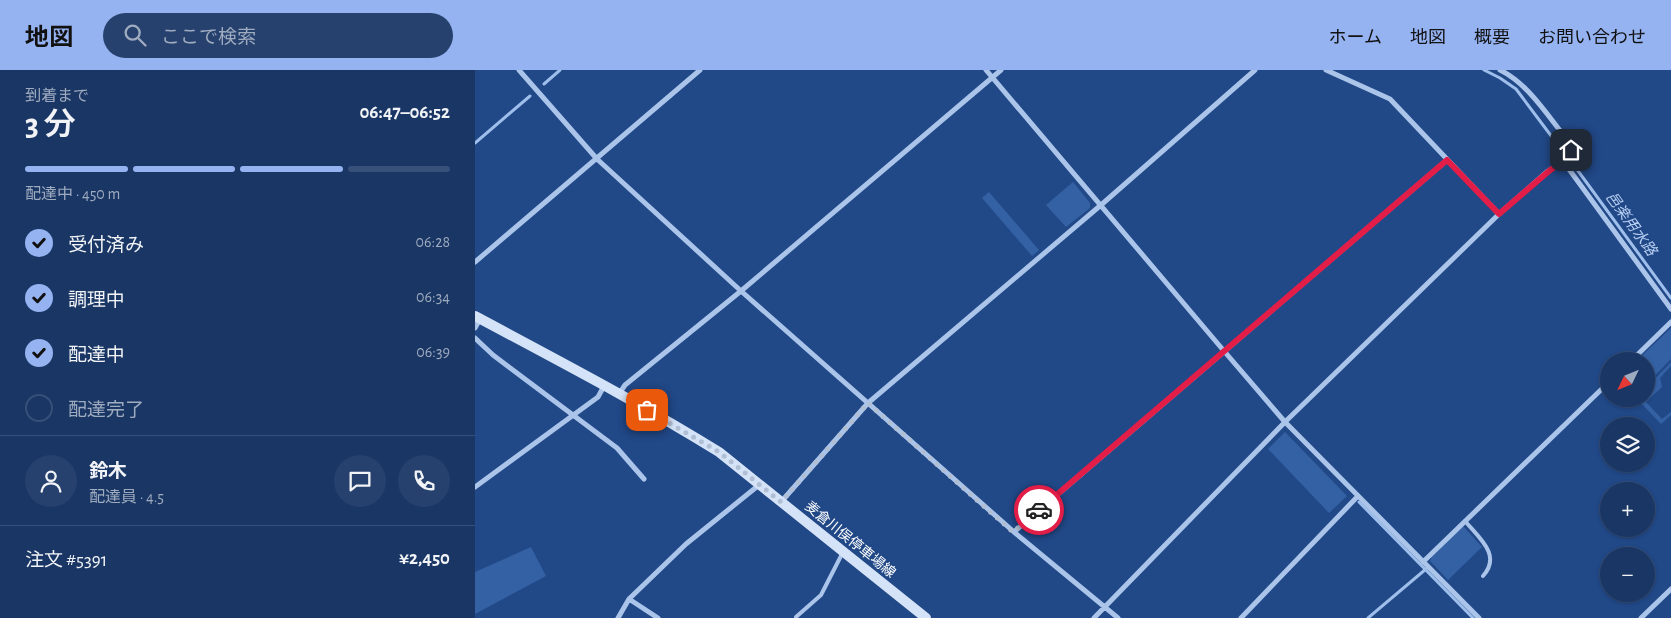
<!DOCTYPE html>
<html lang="ja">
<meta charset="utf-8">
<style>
body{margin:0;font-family:"Alegreya Sans","Noto Sans JP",sans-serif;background:#26416e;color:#f1f3f6;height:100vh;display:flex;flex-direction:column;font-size:19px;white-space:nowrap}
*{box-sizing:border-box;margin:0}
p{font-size:16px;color:#9fabbf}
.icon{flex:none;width:28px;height:28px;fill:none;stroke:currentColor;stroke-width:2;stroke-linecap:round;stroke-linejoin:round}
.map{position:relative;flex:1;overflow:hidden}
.panel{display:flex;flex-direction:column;background:#193665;width:475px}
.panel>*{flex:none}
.needle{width:32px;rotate:227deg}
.fabs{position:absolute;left:1125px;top:282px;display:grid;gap:10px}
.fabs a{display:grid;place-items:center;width:55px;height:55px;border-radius:50%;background:#193665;box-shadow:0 1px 4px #0004,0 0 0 1px #375079;font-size:25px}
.pin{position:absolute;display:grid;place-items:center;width:42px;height:42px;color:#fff;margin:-21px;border-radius:10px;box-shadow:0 2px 8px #0006}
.courier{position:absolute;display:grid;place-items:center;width:50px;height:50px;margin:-25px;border:4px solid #e11d48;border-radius:50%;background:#fff;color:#222;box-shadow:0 1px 6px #0007}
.head em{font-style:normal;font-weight:600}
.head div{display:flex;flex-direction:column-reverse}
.head{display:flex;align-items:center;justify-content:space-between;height:85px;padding:0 25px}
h1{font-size:32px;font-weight:600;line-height:38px}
.bar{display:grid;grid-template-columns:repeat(4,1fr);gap:8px 5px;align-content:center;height:60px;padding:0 25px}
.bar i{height:6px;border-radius:4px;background:#375079}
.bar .active{background:#95b2f1}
.bar p{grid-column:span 4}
.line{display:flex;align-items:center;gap:12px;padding:0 25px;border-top:1px solid #375079}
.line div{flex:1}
.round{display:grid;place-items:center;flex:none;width:52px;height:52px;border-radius:26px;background:#26416e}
ol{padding:0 25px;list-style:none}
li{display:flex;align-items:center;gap:15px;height:55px}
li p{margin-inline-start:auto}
li .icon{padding:5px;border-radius:50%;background:#95b2f1;color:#111;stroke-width:4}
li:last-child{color:#9fabbf}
li i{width:28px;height:28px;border:2px solid #375079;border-radius:50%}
header{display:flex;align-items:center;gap:30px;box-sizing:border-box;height:70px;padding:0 25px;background:#95b2f1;color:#111}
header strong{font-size:24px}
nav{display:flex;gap:28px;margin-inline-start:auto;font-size:18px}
.search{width:350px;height:45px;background:#26416e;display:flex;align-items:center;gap:12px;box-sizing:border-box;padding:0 18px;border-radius:28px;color:#9fabbf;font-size:19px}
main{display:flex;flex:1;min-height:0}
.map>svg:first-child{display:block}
.green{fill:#3461a4}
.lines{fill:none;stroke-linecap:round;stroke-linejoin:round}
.stream{stroke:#9ebeeb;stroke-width:3}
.lane{stroke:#aac4ea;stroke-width:4}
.street{stroke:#aac4ea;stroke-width:5}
.secondary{stroke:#d5e3f8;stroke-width:10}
.done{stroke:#b1bfd5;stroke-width:5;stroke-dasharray:0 9}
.route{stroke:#e11d48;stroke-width:6}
.labels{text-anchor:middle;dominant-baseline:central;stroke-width:4;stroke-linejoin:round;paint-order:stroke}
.street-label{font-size:14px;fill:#fff;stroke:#214887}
.water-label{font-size:15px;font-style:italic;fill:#b6cef1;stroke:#214887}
</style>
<header>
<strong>地図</strong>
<div class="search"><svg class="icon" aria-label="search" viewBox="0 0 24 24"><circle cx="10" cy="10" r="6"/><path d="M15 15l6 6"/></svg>ここで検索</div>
<nav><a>ホーム</a><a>地図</a><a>概要</a><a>お問い合わせ</a></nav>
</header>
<main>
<section class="panel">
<div class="head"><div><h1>3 分</h1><p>到着まで</p></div><em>06:47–06:52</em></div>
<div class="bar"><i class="active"></i><i class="active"></i><i class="active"></i><i></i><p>配達中 · 450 m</p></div>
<ol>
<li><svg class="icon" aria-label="check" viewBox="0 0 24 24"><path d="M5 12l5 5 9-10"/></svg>受付済み<p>06:28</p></li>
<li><svg class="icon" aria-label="check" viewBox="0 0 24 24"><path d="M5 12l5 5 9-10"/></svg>調理中<p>06:34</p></li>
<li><svg class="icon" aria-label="check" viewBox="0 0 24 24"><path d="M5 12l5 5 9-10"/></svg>配達中<p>06:39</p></li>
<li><i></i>配達完了</li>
</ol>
<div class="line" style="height:90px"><a class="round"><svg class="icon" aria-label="person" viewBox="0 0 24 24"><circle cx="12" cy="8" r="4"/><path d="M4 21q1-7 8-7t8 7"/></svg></a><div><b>鈴木</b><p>配達員 · 4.5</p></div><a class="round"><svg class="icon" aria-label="chat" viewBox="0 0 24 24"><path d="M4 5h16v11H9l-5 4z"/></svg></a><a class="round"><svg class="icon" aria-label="phone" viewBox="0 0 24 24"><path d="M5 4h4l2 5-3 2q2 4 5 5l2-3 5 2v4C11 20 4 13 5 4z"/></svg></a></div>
<div class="line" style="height:65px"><div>注文 #5391</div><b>¥2,450</b></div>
</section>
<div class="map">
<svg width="1196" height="548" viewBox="0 0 1196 548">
<rect width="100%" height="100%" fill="#214887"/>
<path class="green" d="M598,112l17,21v5l-24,19 -20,-22z
M514,122l50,58 -7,6 -50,-58z
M1196,258v31l-25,26v-24h-10z
M1196,292v4l-11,12 2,9 -16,15 16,17 9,-7v3l-10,9 -24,-25h9v-11z
M810,362l62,64 -18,17 -61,-64z
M988,456l19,21 -34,33 -18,-19 2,-4z
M56,477l15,29 -71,38v-42z"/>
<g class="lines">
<path class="stream" d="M1009,0l16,8 16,11 45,60
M69,14l16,-14
M0,73l55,-47
M1098,94l98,134
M884,432l114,116
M893,548l58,-49"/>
<path class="lane" d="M990,451c14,17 37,34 18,55
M321,547l25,-22 22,-43"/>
<path class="street" d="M44,0l78,89 144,132 273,241 104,86
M511,0l238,281 61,71 194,196
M851,0l64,29 109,115
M1088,91l108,148
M0,192l225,-192
M0,258l5,-9
M0,268l18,17 124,93 27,31
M1156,291l40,-39
M144,324l6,-9 116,-94 260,-221
M0,417l123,-90 6,-11
M306,432l87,-99 233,-198 154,-135
M539,462l433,-372
M948,492l186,-180
M154,529l29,19
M143,548l11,-19 57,-55 73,-59
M619,548l191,-196 214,-208 49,-43 15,-10 9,-13 -3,-6c-20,-24 -40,-58 -69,-72
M766,548l117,-122
M1166,548l30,-29"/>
<path class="secondary" d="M0,246c82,44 165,87 244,136l207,166"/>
</g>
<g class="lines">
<path class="done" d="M172,340l72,42 62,50 87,-99 145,129 26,-22"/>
<path class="route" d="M564,440l408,-350 52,54 50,-43 14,-10 8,-11"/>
</g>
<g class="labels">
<g class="street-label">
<text transform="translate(375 470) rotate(39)">麦倉川俣停車場線</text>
</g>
<g class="water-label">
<text transform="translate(1156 154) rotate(54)">邑楽用水路</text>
</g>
</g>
</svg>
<div class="fabs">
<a><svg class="needle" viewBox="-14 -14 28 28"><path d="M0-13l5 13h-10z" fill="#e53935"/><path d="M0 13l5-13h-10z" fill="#9fabbf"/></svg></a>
<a><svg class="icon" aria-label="layers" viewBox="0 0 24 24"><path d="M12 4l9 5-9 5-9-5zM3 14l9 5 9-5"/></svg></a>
<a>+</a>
<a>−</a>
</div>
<div class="pin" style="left:172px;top:340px;background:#ea580c"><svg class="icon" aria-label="bag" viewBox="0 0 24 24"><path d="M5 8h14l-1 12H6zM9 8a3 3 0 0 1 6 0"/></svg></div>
<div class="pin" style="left:1096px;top:80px;background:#1f2937"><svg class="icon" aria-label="home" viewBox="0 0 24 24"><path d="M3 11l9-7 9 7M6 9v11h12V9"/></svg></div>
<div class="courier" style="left:564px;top:440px"><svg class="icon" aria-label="car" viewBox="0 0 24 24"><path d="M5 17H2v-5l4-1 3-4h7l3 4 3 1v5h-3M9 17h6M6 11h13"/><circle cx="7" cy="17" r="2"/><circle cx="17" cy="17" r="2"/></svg></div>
</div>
</main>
